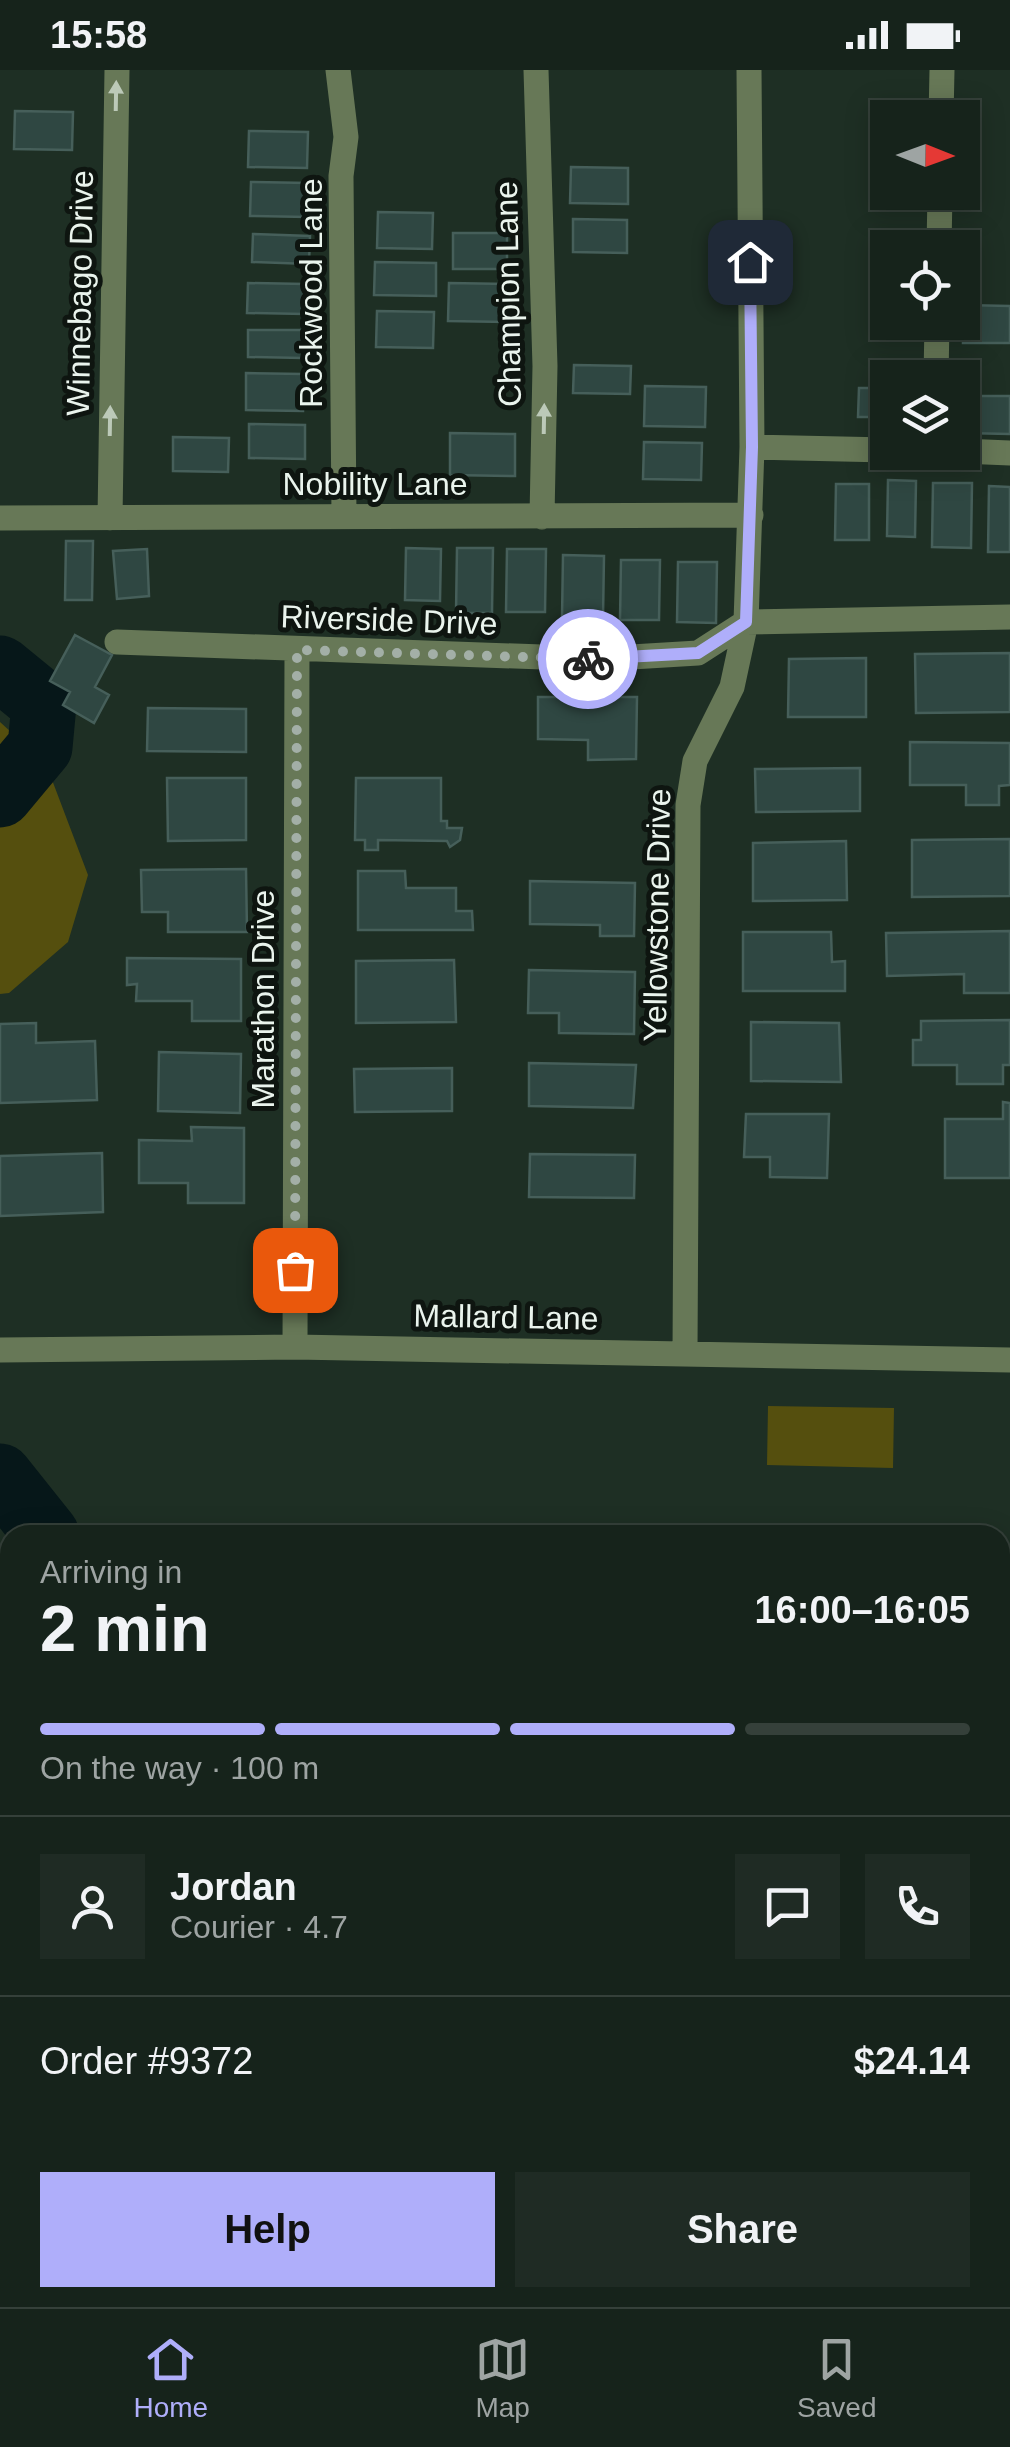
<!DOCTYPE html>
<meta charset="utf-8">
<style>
body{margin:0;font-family:Arial,sans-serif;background:#1f2b24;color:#f1f3f6;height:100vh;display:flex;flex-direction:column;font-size:38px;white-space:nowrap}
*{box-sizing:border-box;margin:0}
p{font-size:32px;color:#9ea4a3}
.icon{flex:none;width:55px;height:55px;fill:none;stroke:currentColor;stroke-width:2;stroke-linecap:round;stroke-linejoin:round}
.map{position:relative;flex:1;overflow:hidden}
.sheet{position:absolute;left:0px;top:1455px;width:1010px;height:782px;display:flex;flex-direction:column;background:#16231b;border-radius:30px 30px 0 0;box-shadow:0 5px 25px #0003,0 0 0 2px #35403a}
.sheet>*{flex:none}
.needle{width:65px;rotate:91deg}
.controls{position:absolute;left:870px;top:30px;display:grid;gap:20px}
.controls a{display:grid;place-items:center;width:110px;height:110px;border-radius:0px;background:#16231b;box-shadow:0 5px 25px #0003,0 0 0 2px #35403a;font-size:50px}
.pin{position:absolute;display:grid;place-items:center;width:85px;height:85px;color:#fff;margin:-42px;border-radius:20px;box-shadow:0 5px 15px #0006}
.courier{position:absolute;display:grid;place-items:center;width:100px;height:100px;margin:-50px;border:8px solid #afaefa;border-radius:50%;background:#fff;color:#222;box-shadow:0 2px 12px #0007}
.overview em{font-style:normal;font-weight:600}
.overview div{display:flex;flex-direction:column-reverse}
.overview{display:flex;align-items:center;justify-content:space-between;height:170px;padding:0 40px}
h1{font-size:65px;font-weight:600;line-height:75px}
.bar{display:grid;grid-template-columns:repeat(4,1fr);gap:15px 10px;align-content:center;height:120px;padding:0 40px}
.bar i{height:12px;border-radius:8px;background:#35403a}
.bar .selected{background:#afaefa}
.bar p{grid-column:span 4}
.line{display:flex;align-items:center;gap:25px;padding:0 40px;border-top:2px solid #35403a}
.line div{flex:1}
.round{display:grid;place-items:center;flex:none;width:105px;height:105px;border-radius:0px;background:#1f2b24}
.cta{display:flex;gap:20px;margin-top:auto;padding:20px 40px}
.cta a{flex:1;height:115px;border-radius:0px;background:#afaefa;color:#111;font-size:40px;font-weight:600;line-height:115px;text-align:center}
.cta a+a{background:#1f2b24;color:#f1f3f6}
.status{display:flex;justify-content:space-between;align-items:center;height:70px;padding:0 50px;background:#16231b;direction:ltr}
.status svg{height:28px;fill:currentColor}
.tabs{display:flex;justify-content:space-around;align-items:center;height:140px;border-top:2px solid #35403a;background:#16231b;font-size:28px;color:#9ea4a3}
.tabs a{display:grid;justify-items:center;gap:5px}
.tabs .selected{color:#afaefa}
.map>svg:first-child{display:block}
.green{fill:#554f0e}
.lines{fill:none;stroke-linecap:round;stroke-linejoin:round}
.river{stroke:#061719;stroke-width:65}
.building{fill:#2f4742;stroke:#465f5a;stroke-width:2.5}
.minor{stroke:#677857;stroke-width:25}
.oneway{fill:#bcc9b8}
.done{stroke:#a3afa7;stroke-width:10;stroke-dasharray:0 18}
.route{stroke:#afaefa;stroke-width:12}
.labels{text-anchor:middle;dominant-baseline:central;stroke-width:10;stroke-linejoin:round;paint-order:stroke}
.street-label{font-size:32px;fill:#eaf4ed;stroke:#0e1510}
</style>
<div class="status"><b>15:58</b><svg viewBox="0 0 49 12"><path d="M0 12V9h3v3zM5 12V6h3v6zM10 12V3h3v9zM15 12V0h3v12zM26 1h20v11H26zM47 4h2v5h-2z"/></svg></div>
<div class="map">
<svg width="1010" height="2237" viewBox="0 0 1010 2237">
<rect width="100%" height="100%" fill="#1e2f24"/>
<path class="green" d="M0,652l46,42 42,111 -20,67 -59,51 -9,1z
M768,1336l126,2 -1,60 -126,-3z
M0,1605l10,6v461l-6,46 6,9v101h173l25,9h-208z"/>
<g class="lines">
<path class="river" d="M0,598l44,36 -4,43 -40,48
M0,1406l47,59
M0,1704l10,6
M0,2234l7,3"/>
</g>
<path class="building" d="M15,41l58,1 -1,38 -58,-1z
M249,61l59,1 -1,36 -59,-1z
M571,97l57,1v36l-58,-1z
M251,112l57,1 -1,34 -57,-1z
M378,142l55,1 -1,36 -55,-1z
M573,149l54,1v33l-54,-1z
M453,163h54v36h-54z
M253,164l57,2 -1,28 -57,-2z
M375,192l61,1v33l-62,-1z
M248,213l57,1 -1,30 -57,-1z
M449,213l59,1 -1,38 -59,-1z
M963,235l47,1v37h-47z
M377,241l57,1 -1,36 -57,-1z
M248,260h54v28l-54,-1z
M574,295l57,1 -1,28 -57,-1z
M246,303l57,1v37l-57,-1z
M645,316l61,1 -1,40 -61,-1z
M859,318h29v29h-30z
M965,326h45v38l-46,-1z
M249,354l56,1v34l-56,-1z
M450,363l65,1v42l-65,-1z
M173,367l56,1 -1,34 -55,-1z
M644,372l58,1 -1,37 -58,-1z
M888,410l28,1 -1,56 -28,-1z
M933,413h39l-1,65 -39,-1z
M836,414h33v56h-34z
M989,416l21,1v65h-22z
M66,471h27l-1,59h-27z
M406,478l35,1 -1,52 -35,-1z
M457,478h36l-1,65h-36z
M147,479l2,47 -32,3 -4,-48z
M507,479h39l-1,63h-39z
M563,485l41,1 -1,62h-41z
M621,490h39l-1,60h-39z
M678,492h39l-1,61 -39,-1z
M75,565l37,20 -17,32 14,8 -15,28 -31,-18 7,-13 -20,-11z
M1010,583v59l-94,1 -1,-59z
M866,588v59h-78l1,-58z
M538,627h99l-1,62 -48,1v-20l-50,-1z
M148,638l98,1v43l-99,-1z
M910,672l100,1v42l-11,1v19h-33v-20h-56z
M860,698v43l-104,1 -1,-43z
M167,708h79v62l-78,1z
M356,708h85v43h6v7h15l-2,12 -10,7 -3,-6 -69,-1v10h-13v-10h-10z
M1010,769v57l-98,1v-57z
M846,771l1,59 -94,1v-58z
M246,799l1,63h-79v-20h-26l-1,-42z
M358,801h47l1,17h50v23h16l1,19h-115z
M530,811l105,2 -1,53h-34v-11l-70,-1z
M1010,861v62h-46v-19l-77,2 -1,-43z
M743,862h88l1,30 13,-1v30h-102z
M127,888l114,1v62h-49v-20h-56l1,-17 -10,1z
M454,890l2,62 -100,1v-62z
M529,900l106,2 -1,62 -75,-1v-20h-31z
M1010,950v45h-7v19h-46v-19h-44v-25h8v-19z
M751,952l88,1 2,59 -90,-1z
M36,953v20l59,-2 2,59 -97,3v-79z
M159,982l82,2 -1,59 -82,-2z
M529,993l107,2 -3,43 -104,-2z
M452,998v43l-97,1 -1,-43z
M1003,1032l7,1v75h-65v-59h58z
M746,1044h83l-2,64 -57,-1v-20h-26z
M191,1057l53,1v75h-56v-20h-49v-43l53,1z
M102,1083l1,59 -103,4v-60z
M530,1084l105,1 -1,43 -105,-1z
M1000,1882l10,11v67l-10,8z"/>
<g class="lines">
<path class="minor" d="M338,0l8,67 -5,39 3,340
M536,0l9,296 -3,151
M941,48l1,-48
M939,178l1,-56
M936,308l1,-56
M752,377l136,3
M962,381l48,2
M0,448l751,-3
M110,448l7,-448
M117,572l481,17 100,-6 48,-31 264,-5
M295,1277l2,-697
M0,1280l295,-3 715,13
M685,1283l3,-548 7,-44 37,-74 14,-65 6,-175 -3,-377
M1000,1609h10
M546,2228l3,9"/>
</g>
<defs><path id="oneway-solid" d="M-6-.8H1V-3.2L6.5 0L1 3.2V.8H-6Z" transform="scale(2.5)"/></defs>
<g class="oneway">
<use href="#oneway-solid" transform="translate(116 26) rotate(-89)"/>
<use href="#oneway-solid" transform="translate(544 349) rotate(-89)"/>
<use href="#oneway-solid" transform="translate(110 351) rotate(-89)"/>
</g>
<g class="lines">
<path class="done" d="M295,1200l2,-620 291,9"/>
<path class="route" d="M588,589l110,-6 48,-31 6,-175 -2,-185"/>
</g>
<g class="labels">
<g class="street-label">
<text transform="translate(80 223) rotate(-89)">Winnebago Drive</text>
<text transform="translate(311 223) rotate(-90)">Rockwood Lane</text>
<text transform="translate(508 224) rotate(-91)">Champion Lane</text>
<text x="375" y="414">Nobility Lane</text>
<text transform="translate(389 550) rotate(2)">Riverside Drive</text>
<text transform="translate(657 845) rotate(-89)">Yellowstone Drive</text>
<text transform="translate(263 929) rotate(-90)">Marathon Drive</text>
<text transform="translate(506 1247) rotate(1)">Mallard Lane</text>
</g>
</g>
</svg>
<div class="controls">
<a><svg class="needle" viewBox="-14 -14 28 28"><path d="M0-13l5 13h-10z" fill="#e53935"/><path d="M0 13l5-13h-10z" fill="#9ea4a3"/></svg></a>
<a><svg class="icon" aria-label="locate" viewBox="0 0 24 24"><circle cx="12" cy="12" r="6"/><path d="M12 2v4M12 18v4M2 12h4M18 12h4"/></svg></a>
<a><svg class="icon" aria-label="layers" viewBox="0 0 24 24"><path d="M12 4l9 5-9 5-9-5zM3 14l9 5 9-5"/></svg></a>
</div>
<div class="pin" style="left:295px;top:1200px;background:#ea580c"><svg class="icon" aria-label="bag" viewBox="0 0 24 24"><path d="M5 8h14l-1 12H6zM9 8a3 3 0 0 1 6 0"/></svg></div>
<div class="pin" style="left:750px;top:192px;background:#1f2937"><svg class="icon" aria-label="home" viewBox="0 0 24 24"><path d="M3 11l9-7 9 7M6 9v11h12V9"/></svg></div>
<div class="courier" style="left:588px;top:589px"><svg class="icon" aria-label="bike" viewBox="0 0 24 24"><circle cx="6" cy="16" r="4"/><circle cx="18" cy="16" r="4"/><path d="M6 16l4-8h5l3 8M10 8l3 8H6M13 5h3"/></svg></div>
<section class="sheet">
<div class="overview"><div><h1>2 min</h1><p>Arriving in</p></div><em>16:00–16:05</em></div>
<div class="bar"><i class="selected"></i><i class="selected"></i><i class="selected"></i><i></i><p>On the way · 100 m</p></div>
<div class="line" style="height:180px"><a class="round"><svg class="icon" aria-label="person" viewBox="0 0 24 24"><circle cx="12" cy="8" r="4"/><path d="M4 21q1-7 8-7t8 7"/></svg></a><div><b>Jordan</b><p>Courier · 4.7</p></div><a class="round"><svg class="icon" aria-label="chat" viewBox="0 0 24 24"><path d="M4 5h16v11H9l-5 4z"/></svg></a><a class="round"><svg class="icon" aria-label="phone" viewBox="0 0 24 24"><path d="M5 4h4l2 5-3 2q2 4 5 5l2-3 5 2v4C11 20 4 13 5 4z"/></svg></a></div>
<div class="line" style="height:130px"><div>Order #9372</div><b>$24.14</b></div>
<div class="cta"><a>Help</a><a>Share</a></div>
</section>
</div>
<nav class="tabs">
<a class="selected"><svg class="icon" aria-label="home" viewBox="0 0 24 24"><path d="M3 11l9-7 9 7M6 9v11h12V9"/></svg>Home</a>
<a><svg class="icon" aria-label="map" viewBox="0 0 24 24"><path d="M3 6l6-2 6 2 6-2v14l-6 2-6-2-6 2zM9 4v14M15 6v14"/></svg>Map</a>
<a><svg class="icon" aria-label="saved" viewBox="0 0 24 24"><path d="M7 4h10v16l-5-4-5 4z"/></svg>Saved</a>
</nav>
